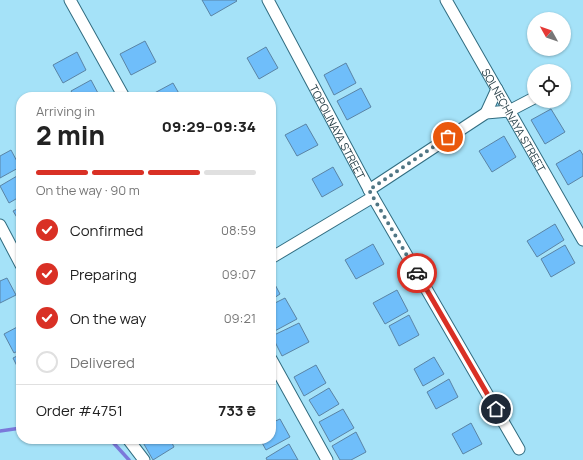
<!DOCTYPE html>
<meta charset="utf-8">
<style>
body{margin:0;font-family:Manrope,sans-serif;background:#f6f6f6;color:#222;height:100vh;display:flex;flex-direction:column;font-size:15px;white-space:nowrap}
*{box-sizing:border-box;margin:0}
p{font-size:13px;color:#767676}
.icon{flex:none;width:22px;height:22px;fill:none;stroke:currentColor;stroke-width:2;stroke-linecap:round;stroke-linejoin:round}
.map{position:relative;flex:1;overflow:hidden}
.side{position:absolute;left:16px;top:92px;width:260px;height:352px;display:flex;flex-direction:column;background:#fff;border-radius:16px;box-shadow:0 1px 3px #0004}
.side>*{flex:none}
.needle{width:26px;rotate:310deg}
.tools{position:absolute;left:527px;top:12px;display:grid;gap:8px}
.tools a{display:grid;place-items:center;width:44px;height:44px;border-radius:50%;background:#fff;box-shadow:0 1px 3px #0004;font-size:20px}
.pin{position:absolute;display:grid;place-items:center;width:34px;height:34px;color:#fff;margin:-17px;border:2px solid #fff;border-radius:50%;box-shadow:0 1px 4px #0007}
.courier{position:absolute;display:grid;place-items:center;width:40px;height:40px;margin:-20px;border:3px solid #d93025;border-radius:50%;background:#fff;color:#222;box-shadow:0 1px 5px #0007}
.overview em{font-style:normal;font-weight:800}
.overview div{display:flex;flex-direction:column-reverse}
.overview{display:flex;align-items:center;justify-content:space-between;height:68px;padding:0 20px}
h1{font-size:26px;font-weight:800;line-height:30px}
.bar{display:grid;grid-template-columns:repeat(4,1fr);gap:6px 4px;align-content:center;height:48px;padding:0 20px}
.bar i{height:5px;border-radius:3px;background:#e0e0e0}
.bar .active{background:#d93025}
.bar p{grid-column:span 4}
.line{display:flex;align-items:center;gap:10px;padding:0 20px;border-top:1px solid #e0e0e0}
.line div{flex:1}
ol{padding:0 20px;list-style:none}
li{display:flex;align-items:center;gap:12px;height:44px}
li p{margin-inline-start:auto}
li .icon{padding:4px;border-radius:50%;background:#d93025;color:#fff;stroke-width:4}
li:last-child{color:#767676}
li i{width:22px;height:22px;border:2px solid #e0e0e0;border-radius:50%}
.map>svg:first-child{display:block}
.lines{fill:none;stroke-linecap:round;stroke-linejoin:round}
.stream{stroke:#7b78da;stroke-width:3.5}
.building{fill:#6fbefa;stroke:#5a84a5}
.minor-casing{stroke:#316d81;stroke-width:13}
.minor{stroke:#fff;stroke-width:11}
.done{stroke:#507684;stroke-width:4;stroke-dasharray:0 7.2}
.route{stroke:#d93025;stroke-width:5}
.labels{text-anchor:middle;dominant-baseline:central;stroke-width:3.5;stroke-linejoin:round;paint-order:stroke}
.street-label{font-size:11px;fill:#233c45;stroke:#a5e2f8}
</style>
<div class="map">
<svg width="583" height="460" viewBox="0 0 583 460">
<rect width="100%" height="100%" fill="#a5e2f8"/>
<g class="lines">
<path class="stream" d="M0,431l21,-3
M110,439l19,21"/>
</g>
<path class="building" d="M202,0h34l1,1 -26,15z
M145,41l11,21 -25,13 -11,-21z
M266,47l12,21 -19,11 -12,-21z
M77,52l9,18 -23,13 -10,-18z
M346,63l10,20 -22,12 -10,-20z
M91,80l8,15 -4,2h-20l-4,-6z
M173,83l8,14h-34z
M361,88l10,19 -24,13 -10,-19z
M551,109l14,23 -20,12 -14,-24z
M306,124l12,21 -21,11 -12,-21z
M504,136l12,21 -24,15 -13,-21z
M11,150l9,17 -20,11v-22z
M580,150l3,5v21l-15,9 -12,-21z
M333,167l10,18 -21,12 -10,-18z
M17,176l4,6v14l-12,7 -9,-17z
M21,207v17l-8,-13z
M555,224l9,16 -27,17 -10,-16z
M373,244l11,20 -28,15 -11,-19z
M565,245l10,18 -24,14 -10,-18z
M271,277l9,17 -9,6z
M7,278l9,17 -16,8v-22z
M397,290l11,21 -23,13 -12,-21z
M285,298l12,21 -26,14v-28z
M409,315l10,20 -20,11 -10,-20z
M299,323l10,19 -27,14 -10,-20z
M21,325v24l-7,4 -10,-19z
M21,354v20l-8,-16z
M434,357l10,17 -21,12 -9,-17z
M316,365l10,18 -22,13 -10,-19z
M449,379l9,18 -22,12 -9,-17z
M329,388l10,16 -20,12 -10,-16z
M343,409l11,19 -24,14 -11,-20z
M280,419l10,18 -24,13 -6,-11h11v-16z
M471,423l11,21 -19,10 -11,-20z
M356,432l10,20 -15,8h-11l-8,-14z
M141,439h29l4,8 -21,13z
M289,444l9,16h-31l-1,-2z"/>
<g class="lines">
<g class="minor-casing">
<g id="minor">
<path d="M70,0l54,97"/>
<path id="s1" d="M268,0l105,197 146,252"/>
<path id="s2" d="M446,0l137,240"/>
<path d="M486,113l11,-24"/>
<path d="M369,190l117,-77 23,-2 25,-13"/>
<path d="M0,225l21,40"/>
<path d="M271,258l102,-61"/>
<path d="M271,359l56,101"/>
<path d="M128,439l16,21"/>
</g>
</g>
<use href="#minor" class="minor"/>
</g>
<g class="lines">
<path class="done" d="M417,273l-48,-83 79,-53"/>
<path class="route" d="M417,273l79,136"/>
</g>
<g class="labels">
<g class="street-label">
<text stroke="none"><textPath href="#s2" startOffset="138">SOLNECHNAYA STREET</textPath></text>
<text stroke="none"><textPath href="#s1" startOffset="149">TOPOLINAYA STREET</textPath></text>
</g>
</g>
</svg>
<div class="tools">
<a><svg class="needle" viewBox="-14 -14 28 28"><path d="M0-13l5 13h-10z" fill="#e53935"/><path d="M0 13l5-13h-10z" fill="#767676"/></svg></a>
<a><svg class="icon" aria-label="locate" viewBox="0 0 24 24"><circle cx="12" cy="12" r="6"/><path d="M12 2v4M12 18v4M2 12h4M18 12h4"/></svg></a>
</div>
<div class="pin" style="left:448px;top:137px;background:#ea580c"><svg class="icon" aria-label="bag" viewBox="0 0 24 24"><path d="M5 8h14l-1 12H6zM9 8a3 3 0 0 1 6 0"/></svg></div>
<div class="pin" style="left:496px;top:409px;background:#1f2937"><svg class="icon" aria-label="home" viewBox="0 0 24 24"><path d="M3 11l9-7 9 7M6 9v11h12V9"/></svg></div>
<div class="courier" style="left:417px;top:273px"><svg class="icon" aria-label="car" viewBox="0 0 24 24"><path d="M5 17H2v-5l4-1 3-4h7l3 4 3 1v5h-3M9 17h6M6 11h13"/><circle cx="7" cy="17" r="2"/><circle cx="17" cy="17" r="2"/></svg></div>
<section class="side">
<div class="overview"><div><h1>2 min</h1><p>Arriving in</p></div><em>09:29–09:34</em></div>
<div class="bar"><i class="active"></i><i class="active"></i><i class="active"></i><i></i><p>On the way · 90 m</p></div>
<ol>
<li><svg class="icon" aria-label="check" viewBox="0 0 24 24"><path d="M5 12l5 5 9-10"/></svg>Confirmed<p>08:59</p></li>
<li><svg class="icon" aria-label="check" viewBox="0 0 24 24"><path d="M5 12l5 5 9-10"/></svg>Preparing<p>09:07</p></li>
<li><svg class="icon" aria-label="check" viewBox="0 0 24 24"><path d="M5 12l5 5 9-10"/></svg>On the way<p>09:21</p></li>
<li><i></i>Delivered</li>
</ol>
<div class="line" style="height:52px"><div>Order #4751</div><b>733 ₴</b></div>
</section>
</div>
